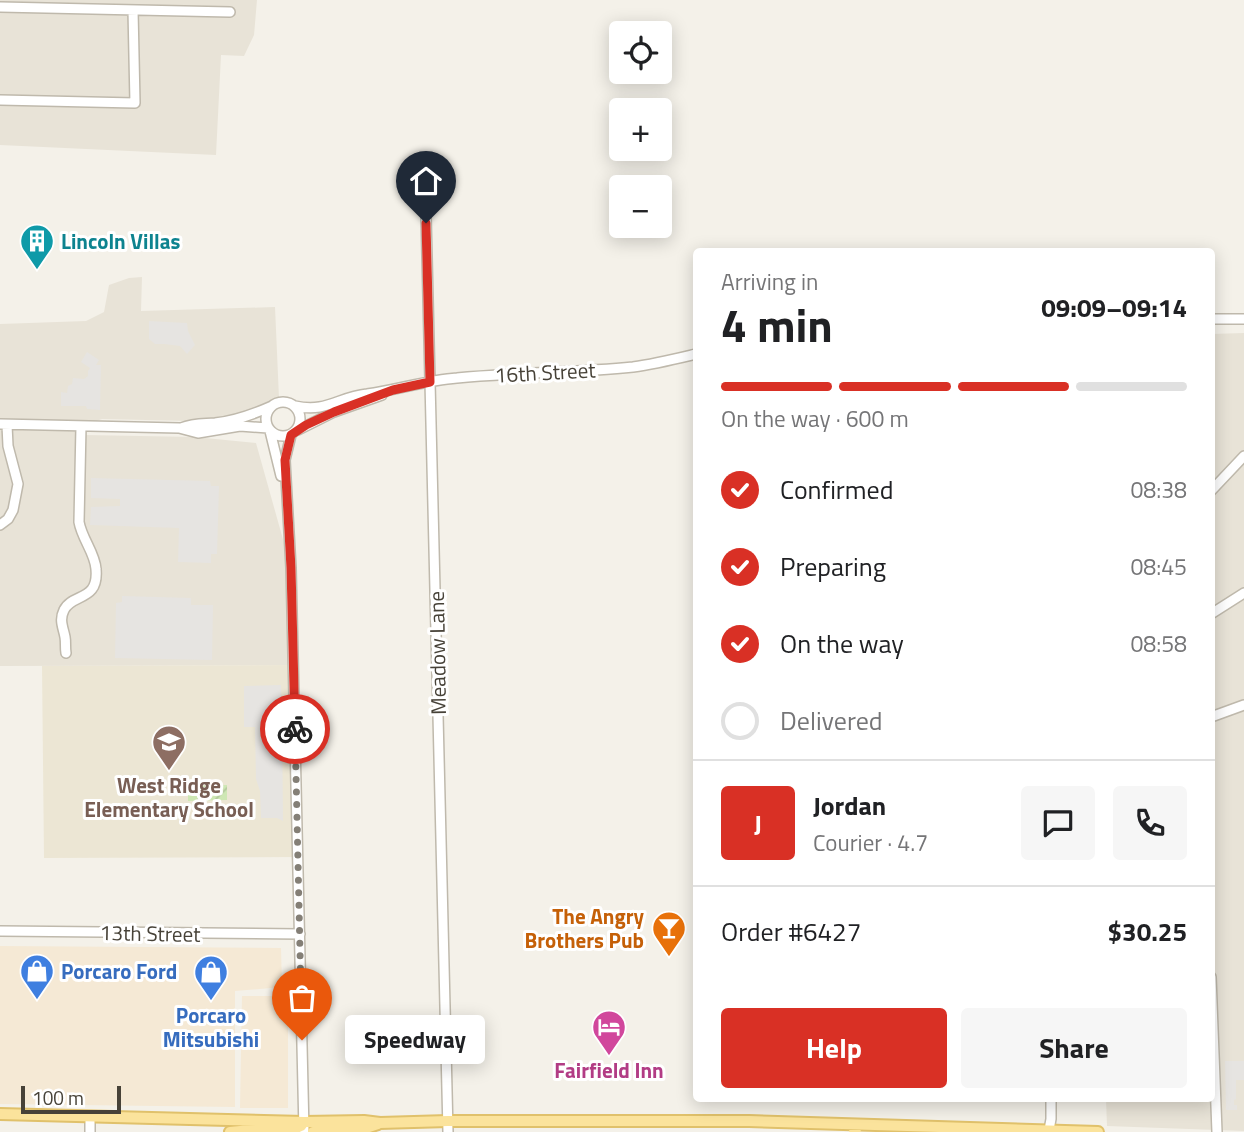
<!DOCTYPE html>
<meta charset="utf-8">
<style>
body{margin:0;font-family:"Titillium Web",sans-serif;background:#f6f6f6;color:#202124;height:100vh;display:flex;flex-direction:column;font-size:26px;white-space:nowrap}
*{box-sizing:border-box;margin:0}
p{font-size:23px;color:#757577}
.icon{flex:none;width:38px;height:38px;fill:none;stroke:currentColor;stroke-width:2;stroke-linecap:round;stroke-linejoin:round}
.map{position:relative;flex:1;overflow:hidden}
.side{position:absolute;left:693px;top:248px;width:522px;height:854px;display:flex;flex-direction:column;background:#fff;border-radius:7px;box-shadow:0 4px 18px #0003}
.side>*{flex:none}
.controls{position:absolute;left:609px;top:21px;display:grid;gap:14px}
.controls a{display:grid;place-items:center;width:63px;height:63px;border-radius:7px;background:#fff;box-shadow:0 4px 18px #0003;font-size:35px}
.scale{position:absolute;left:21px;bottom:18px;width:100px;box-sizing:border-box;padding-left:7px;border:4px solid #474238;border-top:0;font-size:19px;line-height:24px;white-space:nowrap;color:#474238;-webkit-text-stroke:5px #fff;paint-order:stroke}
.pin{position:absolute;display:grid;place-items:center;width:60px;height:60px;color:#fff;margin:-72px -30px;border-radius:50% 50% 50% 0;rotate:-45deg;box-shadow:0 0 7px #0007}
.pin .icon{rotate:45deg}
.courier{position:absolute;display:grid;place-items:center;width:70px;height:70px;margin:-35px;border:5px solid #d93025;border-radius:50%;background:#fff;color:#222;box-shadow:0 2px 9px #0007}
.bubble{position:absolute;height:49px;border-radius:7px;background:#fff;box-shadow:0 4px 18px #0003;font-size:23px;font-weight:700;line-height:49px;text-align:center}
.headline em{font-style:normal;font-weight:700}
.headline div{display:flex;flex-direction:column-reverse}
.headline{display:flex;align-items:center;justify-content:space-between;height:119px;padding:0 28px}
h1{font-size:46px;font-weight:700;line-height:52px}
.bar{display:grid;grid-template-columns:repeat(4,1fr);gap:10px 7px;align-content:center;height:84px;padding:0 28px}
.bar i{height:9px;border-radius:5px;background:#e0e0e0}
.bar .active{background:#d93025}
.bar p{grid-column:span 4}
.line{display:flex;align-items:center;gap:18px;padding:0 28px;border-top:2px solid #e0e0e0}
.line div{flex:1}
.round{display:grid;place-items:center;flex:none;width:74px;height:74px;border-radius:7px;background:#f6f6f6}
ol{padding:0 28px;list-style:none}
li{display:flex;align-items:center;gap:21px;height:77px}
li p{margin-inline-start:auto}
li .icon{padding:7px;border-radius:50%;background:#d93025;color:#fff;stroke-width:4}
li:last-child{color:#757577}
li i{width:38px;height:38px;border:4px solid #e0e0e0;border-radius:50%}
.action{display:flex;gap:14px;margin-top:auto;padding:14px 28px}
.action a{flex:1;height:80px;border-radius:7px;background:#d93025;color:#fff;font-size:28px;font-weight:700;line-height:80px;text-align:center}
.action a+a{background:#f6f6f6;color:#202124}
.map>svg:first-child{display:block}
.residential{fill:#e8e3d7}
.commercial{fill:#f5e9d5}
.education{fill:#ece6d4}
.garden{fill:url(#garden-furrows)}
.parking{fill:#e6e4e1}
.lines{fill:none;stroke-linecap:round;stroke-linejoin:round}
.minor-casing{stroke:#bfb9ac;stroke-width:12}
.major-casing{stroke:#e0c16b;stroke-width:14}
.minor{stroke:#fff;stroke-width:9}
.major{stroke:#fbe39c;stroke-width:10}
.done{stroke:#847f76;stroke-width:7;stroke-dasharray:0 12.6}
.route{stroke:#d93025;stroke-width:9}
.labels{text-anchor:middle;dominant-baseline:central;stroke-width:6;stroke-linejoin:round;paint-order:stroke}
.culture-label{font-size:21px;font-weight:bold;fill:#0d838f;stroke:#fff;text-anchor:start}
.street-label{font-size:21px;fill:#474238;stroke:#fff}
.education-label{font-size:21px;font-weight:bold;fill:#785e54;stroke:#fff}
.food-label{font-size:21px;font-weight:bold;fill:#c56008;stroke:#fff;text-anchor:end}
.shop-label{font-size:21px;font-weight:bold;fill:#366cbe;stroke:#fff;text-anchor:start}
.hotel-label{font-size:21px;font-weight:bold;fill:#b23c85;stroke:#fff}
</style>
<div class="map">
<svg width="1244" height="1132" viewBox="0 0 1244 1132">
<defs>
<pattern id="garden-furrows" width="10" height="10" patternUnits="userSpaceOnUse" patternTransform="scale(1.75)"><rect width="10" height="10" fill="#cee7b4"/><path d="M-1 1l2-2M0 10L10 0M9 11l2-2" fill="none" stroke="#b2c79c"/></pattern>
</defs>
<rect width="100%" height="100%" fill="#f4f1e9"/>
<path class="residential" d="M0,0h257l-3,35 -10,21 -23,-1 -5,100 -216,-10z
M142,277l-1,34 134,-4 4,91 -17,9 -32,11 -40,3 -88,-2 -20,7 3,71v-62l110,2 61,6 35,125 2,97 -293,1v-342l86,-3 18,-9 5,-27 20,-7z
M1244,333v798l-137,-5 -1,-27h105v-765z"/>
<path class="commercial" d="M0,946l281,2 1,39 -47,4v116l-235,-3z
M242,996h46v112h-48z"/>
<path class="education" d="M293,665l5,192 -254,1 -2,-192z"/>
<path class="garden" d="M227,785v15l-39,1v-15z"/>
<path class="parking" d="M149,321l38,2 1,8 7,14 -8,9 -7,-8 -16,-2h-9l-6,-5z
M87,352l12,8 -3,5h5l-1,45 -13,-1 -1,-3h-25v-14l6,1 1,-7 4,-2 1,-6 11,1 4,-3v-5l2,-3 -9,-6z
M91,478l119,3 1,5h8l-2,68h-6v9l-33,-1 1,-34 -89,-3 1,-18 29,-1v-7l-29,-1z
M122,596l69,2v7h22l-1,55 -97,-2 1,-55 6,-1z
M281,685l1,30 1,106 -6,-3h-16l-1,-27 -4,-12 -1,-52h-11v-41z
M1225,1061h19v19h-8v19l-2,1v5h3v5h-11z"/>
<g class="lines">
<g class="minor-casing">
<path id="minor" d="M0,7l230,5
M0,100l135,3 -2,-93
M425,173l23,959
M1211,319h33
M266 419a17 17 0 1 1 34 0a17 17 0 1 1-34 0Z
M295,406c32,7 43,-9 72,-12 30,-4 60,-14 90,-16 58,-6 118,-5 176,-11 22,-3 42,-8 63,-13
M0,424l179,4 19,5 42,-7 28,2
M181,428c13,-5 21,-4 34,-5 20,-2 39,-9 57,-17
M298,430l36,-18 48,-17
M270,431l11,45
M291,435l-6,25 6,108 13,564
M1211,491l33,-35
M0,525l8,-6 5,-9 5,-26 -10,-38 -1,-21
M1211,614l33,-21
M66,653c-1,-5 0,-11 -1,-16 -2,-10 -6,-17 -1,-27 8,-17 35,-8 32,-41 -1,-16 -14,-30 -17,-47l2,-96
M1211,717l33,-12
M0,931l300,3
M1211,977l6,155
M1049,1130l2,-11v-20
M90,1132v-15"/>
</g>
<g class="major-casing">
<path id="major" d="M0,1114l304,8 60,-1 16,2 68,-2h301l349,11
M230,1132l21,-2 38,1 12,-5 3,-4
M313,1132l47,-2 18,-6
M854,1132h2"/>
</g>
<use href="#minor" class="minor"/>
<use href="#major" class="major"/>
</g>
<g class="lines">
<path class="done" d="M295,729l7,311"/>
<path class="route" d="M295,729l-4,-161 -6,-108 6,-25 15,-10 28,-13 59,-22 37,-8 -4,-159"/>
</g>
<defs>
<g id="building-pin" transform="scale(1.75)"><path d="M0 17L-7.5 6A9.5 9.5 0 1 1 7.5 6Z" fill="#0f9aa8" stroke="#fff"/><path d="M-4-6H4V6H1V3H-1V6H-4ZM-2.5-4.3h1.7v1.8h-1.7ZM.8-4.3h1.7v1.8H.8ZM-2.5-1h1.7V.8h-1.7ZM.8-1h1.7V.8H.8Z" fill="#fff"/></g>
<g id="school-pin" transform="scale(1.75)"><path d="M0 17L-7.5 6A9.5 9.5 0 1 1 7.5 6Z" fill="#8d6e63" stroke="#fff"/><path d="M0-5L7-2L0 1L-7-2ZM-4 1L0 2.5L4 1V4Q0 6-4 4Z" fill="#fff"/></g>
<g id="bar-pin" transform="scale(1.75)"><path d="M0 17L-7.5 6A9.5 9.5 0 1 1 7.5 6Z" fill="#e8710a" stroke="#fff"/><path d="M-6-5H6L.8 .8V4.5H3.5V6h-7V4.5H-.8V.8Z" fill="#fff"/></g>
<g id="shop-pin" transform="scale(1.75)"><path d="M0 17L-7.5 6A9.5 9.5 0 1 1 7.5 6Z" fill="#3f7fe0" stroke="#fff"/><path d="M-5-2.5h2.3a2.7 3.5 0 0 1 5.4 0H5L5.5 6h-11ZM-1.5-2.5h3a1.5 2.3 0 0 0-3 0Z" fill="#fff"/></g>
<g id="hotel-pin" transform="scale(1.75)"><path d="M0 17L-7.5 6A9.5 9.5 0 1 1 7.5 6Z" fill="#d1479c" stroke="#fff"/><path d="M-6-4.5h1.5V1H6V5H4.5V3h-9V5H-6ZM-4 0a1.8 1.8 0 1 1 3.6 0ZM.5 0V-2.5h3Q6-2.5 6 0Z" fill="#fff"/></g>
</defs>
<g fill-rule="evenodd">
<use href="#building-pin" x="37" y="241"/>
<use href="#school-pin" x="169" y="742"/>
<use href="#bar-pin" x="669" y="928"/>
<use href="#shop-pin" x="37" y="971"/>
<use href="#shop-pin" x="211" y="972"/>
<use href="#hotel-pin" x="609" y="1027"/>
</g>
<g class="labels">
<g class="culture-label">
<text x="61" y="241">Lincoln Villas</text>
</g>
<g class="street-label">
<text transform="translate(545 372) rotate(-3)">16th Street</text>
<text transform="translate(437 653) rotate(-91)">Meadow Lane</text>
<text transform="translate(150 933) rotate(1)">13th Street</text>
</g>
<g class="education-label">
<text x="169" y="785">West Ridge<tspan x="169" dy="24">Elementary School</tspan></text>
</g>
<g class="food-label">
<text x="644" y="916">The Angry<tspan x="644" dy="24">Brothers Pub</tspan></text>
</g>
<g class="shop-label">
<text x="61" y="971">Porcaro Ford</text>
<text x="211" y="1015" text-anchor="middle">Porcaro<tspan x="211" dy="24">Mitsubishi</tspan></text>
</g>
<g class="hotel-label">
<text x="609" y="1070">Fairfield Inn</text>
</g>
</g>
</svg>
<div class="controls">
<a><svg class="icon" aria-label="locate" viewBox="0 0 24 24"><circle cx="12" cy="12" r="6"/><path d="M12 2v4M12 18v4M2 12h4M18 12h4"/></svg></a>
<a>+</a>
<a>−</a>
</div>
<div class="scale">100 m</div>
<div class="pin" style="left:302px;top:1040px;background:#ea580c"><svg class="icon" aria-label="bag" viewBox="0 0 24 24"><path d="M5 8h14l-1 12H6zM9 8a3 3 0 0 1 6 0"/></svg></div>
<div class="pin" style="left:426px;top:223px;background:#1f2937"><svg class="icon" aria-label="home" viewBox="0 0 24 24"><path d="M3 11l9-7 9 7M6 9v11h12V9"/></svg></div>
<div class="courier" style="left:295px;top:729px"><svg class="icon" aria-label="bike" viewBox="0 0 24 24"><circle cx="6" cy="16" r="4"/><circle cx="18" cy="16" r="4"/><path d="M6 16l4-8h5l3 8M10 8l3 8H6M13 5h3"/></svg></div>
<div class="bubble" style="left:345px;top:1015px;width:140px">Speedway</div>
<section class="side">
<div class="headline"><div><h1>4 min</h1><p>Arriving in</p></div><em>09:09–09:14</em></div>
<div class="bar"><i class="active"></i><i class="active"></i><i class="active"></i><i></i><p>On the way · 600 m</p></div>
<ol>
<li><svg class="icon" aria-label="check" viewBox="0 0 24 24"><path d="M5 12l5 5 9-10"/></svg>Confirmed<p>08:38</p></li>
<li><svg class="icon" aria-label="check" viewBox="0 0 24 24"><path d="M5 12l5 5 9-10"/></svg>Preparing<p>08:45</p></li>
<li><svg class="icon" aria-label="check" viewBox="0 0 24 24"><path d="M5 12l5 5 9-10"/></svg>On the way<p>08:58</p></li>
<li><i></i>Delivered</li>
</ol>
<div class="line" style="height:126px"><b class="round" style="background:#d93025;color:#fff">J</b><div><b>Jordan</b><p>Courier · 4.7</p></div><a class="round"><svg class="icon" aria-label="chat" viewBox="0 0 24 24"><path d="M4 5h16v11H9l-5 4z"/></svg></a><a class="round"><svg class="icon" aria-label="phone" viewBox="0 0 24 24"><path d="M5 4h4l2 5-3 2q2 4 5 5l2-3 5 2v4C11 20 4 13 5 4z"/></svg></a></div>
<div class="line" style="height:91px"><div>Order #6427</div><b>$30.25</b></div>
<div class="action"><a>Help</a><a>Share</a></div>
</section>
</div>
